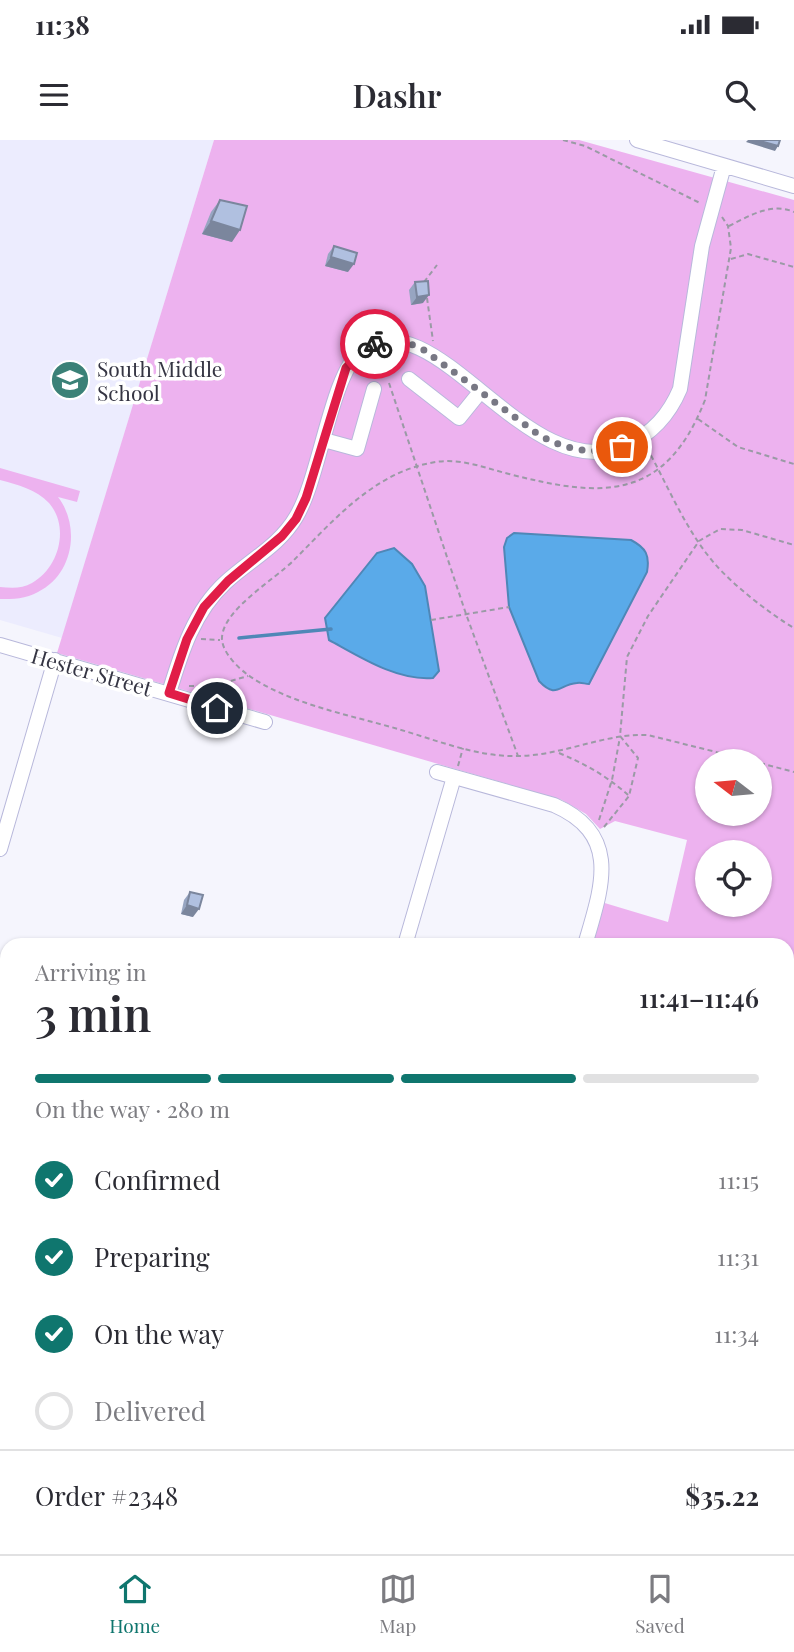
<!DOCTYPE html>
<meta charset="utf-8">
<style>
body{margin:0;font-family:"Playfair Display",serif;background:#f7f7f7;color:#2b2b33;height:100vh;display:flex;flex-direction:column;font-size:26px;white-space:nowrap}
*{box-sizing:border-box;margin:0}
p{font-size:23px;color:#7c7c81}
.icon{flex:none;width:38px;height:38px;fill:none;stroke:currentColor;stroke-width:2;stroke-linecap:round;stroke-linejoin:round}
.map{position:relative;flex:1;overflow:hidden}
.sheet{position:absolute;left:0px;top:798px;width:794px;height:616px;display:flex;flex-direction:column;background:#fff;border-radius:21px 21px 0 0;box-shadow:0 2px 5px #0004}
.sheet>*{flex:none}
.needle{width:46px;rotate:286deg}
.fabs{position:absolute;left:695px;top:609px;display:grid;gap:14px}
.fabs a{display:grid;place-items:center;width:77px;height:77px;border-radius:50%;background:#fff;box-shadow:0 2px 5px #0004;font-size:35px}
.pin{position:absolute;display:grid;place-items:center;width:60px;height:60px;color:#fff;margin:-30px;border:4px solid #fff;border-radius:50%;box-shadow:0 2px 7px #0007}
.courier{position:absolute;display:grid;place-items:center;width:70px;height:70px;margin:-35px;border:5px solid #e11d48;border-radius:50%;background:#fff;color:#222;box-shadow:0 2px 9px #0007}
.summary em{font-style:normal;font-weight:600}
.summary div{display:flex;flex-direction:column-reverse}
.summary{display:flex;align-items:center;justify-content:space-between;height:119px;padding:0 35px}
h1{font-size:46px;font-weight:600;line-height:52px}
.bar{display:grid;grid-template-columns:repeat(4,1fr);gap:10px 7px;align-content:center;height:84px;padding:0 35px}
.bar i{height:9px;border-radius:5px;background:#e1e1e2}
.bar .selected{background:#0f766e}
.bar p{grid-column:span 4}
.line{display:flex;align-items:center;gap:18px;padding:0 35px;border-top:2px solid #e1e1e2}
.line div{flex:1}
ol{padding:0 35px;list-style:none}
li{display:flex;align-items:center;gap:21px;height:77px}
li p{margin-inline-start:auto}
li .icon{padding:7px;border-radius:50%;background:#0f766e;color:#fff;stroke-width:4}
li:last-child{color:#7c7c81}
li i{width:38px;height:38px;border:4px solid #e1e1e2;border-radius:50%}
.status{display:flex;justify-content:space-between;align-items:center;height:49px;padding:0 35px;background:#fff;direction:ltr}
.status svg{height:19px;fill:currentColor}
header{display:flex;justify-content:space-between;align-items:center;height:91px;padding:0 35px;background:#fff;font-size:32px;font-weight:600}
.menu{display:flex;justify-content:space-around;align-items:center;height:98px;border-top:2px solid #e1e1e2;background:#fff;font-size:19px;color:#7c7c81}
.menu a{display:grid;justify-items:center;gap:4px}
.menu .selected{color:#0f766e}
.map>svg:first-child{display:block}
.built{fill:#ececfe}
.green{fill:#edb2ef;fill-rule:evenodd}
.water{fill:#5aaae9;stroke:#4f87b7;stroke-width:2}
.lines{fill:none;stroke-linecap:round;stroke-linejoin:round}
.stream{stroke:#4f87b7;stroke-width:3.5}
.minor-casing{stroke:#b8b8db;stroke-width:16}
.path{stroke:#9a9aa5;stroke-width:2;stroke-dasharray:5 3.5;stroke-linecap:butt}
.minor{stroke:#fff;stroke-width:14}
.wall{fill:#97a5c1}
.shaded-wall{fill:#7b869d}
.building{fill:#b0c0e0;stroke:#7b869d;stroke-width:2}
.done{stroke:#787884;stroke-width:7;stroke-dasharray:0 12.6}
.route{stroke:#e11d48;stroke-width:9}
.labels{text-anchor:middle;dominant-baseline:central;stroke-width:7;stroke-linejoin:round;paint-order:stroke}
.poi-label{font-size:21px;fill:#353543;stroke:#fff;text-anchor:start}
.street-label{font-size:21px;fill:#353543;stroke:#fff}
</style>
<div class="status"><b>11:38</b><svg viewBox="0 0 49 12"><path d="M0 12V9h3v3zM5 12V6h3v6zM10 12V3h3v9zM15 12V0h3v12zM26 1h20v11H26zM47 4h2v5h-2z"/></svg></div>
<header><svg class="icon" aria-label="menu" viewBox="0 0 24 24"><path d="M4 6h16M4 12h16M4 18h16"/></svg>Dashr<svg class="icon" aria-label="search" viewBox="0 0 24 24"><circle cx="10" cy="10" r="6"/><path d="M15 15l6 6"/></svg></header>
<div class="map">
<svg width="794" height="1414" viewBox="0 0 794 1414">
<rect width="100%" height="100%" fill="#f5f5fd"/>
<path class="built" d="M0,0h214l-152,498 -62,-18z"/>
<path class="green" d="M214,0h365l215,60v902l-6,-2v-155h-203l13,-44 70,21 19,-82 -72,-19 -15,8 -14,-15 -24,-14 -505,-147zM707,621h53v53h-53zM707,712h53v53h-53z
M0,328l80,23 -3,11 -19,-5c23,30 15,78 -20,95 -12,7 -25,7 -38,7v-12c11,1 22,2 32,-4 27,-15 38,-56 17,-80 -13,-14 -31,-18 -49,-23z"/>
<path class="water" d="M514,393l117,7c15,8 19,15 16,32l-58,112c-4,0 -8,-2 -12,-1 -18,1 -20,17 -38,-2l-30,-74 -5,-60 3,-9z
M394,408l18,16 13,22 14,85 -6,7c-36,3 -73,-21 -104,-38l-4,-22 52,-65z"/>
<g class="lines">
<path class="stream" d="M239,498l92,-9"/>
<g class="minor-casing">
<path id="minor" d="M637,0l157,46
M409,239l50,39 21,-26
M324,300l33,9 17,-60
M0,505l265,77
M169,553c12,-40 25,-82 57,-111 24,-22 54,-37 70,-65 24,-39 35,-143 65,-166 75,-56 166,140 266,94 26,-12 42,-30 53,-56l22,-143 22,-80
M437,632l117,33c69,30 47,84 31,140
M0,709l55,-189
M405,805l49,-168
M788,1047l6,2
M0,1192l7,2
M788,1217l6,2
M722,1407l23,7
M204,1414l3,-7
M574,1414l2,-7"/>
</g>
<path class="path" d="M563,0l22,6 115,57
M722,77l6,9 3,22 -26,152c-40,102 -103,98 -196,74 -24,-6 -48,-16 -73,-12 -61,9 -102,58 -142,98 -20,20 -70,49 -72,77 -1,14 15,30 26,38 41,29 102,40 150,54 38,11 79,28 119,27 45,0 87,-23 131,-21l104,26
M729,86c20,-10 43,-24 65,-14
M731,119l17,-5 46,13
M424,142l13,-17
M427,158l6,43
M389,243l77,231 52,142
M698,279l40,28 56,17
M647,308c21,38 39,83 68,116 18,21 55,50 79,64
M431,480l78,-13
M201,499l19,1
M189,546h24l35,-10
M559,613c26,11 48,23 69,42
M760,623l34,9
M458,626l5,-18
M599,680l13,-40 8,-43
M604,687l25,-31 9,-38 -18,-22 7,-79 21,-41 51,-75 21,-12 22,1 52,15"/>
<use href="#minor" class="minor"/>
</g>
<path class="wall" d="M220,60l12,42 -30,-8 9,-22z
M334,106l14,26 -23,-6 3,-12z
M415,142l8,21 -12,2 -2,-15z
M190,752l3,25 -12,-3 3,-14z"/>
<path class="shaded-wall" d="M748,0h9l21,6 -3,5 -29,-9z
M211,81l29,9 -8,12 -30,-8z
M331,117l23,7 -6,8 -23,-6z
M429,155l-6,8 -12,2 6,-8z
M187,765l12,4 -6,8 -12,-3z"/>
<path class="building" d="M757,0h23l-2,6z
M220,60l27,6 -7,24 -29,-9z
M334,106l23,7 -3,11 -23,-7z
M428,141l1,14 -12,2 -2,-15z
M190,752l13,3 -4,14 -12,-4z"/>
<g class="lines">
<path class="done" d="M375,204c18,-4 33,-3 49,6l115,85c28,15 52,20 83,12"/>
<path class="route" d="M217,568l-48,-15 18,-54 17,-32 24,-26 54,-45 14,-17 10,-21 40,-130 18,-19 11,-5"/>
</g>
<defs>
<g id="school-disc" transform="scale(2.0125)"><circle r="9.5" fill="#3b8177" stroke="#fff"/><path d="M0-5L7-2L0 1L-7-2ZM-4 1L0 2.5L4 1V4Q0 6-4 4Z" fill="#fff"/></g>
</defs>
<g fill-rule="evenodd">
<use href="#school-disc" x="70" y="240"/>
</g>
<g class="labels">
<g class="poi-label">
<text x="97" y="228">South Middle<tspan x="97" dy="24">School</tspan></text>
</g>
<g class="street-label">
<text transform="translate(92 531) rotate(16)">Hester Street</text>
</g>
</g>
</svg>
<div class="fabs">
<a><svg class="needle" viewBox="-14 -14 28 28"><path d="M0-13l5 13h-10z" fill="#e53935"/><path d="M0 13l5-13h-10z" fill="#7c7c81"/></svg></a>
<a><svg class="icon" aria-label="locate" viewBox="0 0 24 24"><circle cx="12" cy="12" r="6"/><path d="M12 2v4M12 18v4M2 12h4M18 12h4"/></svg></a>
</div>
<div class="pin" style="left:622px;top:307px;background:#ea580c"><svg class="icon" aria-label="bag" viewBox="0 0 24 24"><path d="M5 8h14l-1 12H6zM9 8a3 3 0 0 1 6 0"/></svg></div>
<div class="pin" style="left:217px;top:568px;background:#1f2937"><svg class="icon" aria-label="home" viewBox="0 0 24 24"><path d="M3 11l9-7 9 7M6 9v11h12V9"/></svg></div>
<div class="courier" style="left:375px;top:204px"><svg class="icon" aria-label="bike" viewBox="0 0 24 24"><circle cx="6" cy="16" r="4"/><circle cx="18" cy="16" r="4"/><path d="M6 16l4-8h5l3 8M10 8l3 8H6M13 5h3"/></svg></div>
<section class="sheet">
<div class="summary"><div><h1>3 min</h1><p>Arriving in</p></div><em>11:41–11:46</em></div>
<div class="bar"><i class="selected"></i><i class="selected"></i><i class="selected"></i><i></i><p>On the way · 280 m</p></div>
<ol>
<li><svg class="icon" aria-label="check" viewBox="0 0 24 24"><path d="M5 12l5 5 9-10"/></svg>Confirmed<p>11:15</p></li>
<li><svg class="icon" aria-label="check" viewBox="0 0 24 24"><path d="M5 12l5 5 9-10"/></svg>Preparing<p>11:31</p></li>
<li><svg class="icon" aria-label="check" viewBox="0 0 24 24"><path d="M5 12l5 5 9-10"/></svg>On the way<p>11:34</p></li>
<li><i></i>Delivered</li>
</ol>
<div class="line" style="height:91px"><div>Order #2348</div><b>$35.22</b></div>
</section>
</div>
<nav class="menu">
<a class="selected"><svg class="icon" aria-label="home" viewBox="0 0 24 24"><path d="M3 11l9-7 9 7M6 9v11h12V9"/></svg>Home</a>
<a><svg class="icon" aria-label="map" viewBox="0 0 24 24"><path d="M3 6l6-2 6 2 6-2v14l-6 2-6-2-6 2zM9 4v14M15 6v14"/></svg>Map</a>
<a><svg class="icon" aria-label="saved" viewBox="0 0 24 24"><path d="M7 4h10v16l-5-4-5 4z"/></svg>Saved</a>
</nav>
